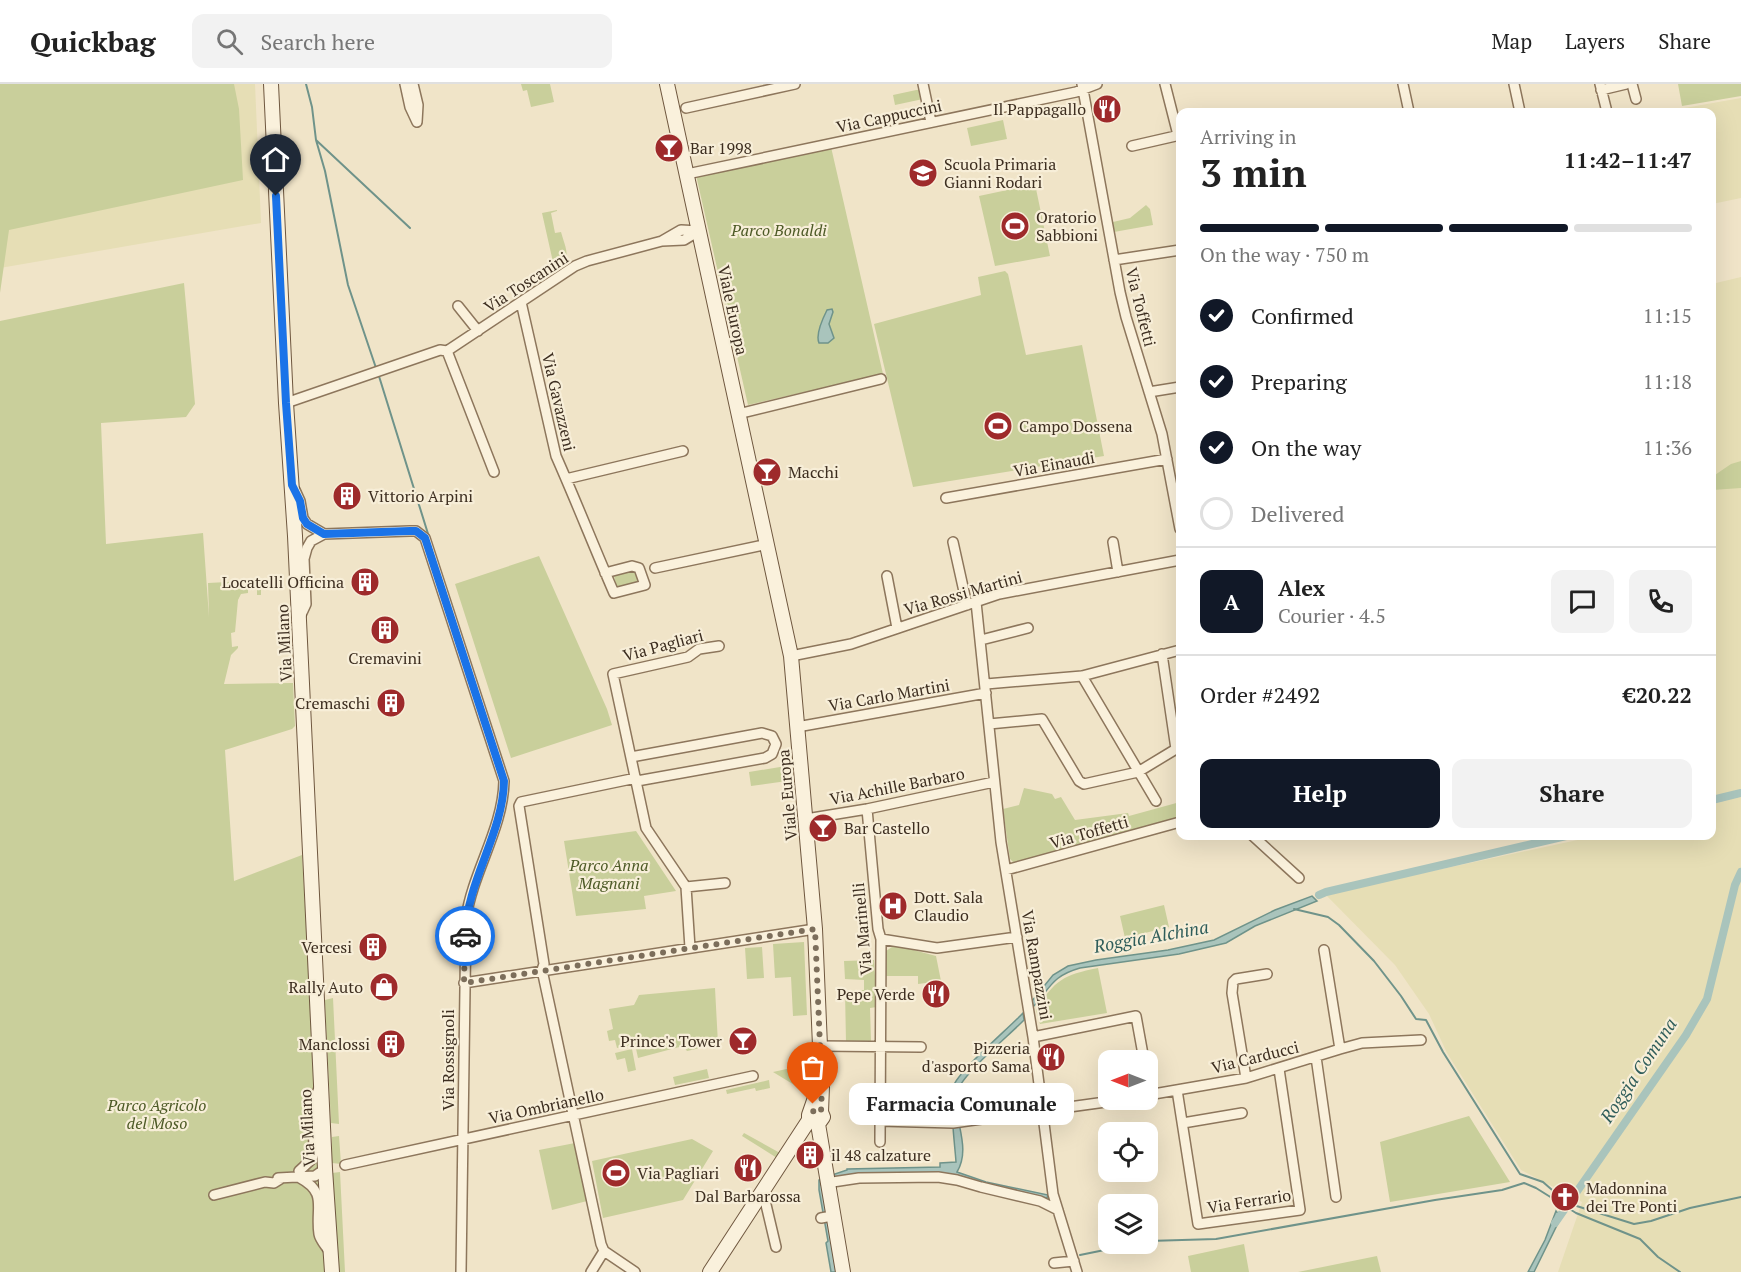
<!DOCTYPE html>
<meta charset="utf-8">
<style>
body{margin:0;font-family:"PT Serif",serif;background:#f2f2f2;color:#222;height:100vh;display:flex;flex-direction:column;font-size:22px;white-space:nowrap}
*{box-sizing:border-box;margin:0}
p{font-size:20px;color:#767676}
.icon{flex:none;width:33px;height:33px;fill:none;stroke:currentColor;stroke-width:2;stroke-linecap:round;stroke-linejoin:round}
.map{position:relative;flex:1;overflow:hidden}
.details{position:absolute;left:1176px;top:24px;width:540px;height:732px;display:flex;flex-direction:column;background:#fff;border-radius:12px;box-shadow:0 6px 24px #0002}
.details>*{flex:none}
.needle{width:39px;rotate:270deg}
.tools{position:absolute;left:1098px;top:966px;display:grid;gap:12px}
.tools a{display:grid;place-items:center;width:60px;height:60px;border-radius:12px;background:#fff;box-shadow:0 6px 24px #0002;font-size:30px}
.pin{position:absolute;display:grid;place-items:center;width:51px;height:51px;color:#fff;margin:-62px -26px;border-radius:50% 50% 50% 0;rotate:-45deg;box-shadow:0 0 6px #0007}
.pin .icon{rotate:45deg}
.courier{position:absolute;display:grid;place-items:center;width:60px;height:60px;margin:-30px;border:4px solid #1a73e8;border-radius:50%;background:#fff;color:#222;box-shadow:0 2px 8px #0007}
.bubble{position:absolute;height:42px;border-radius:12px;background:#fff;box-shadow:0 6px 24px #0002;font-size:20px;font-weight:700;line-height:42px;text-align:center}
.summary em{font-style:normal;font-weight:700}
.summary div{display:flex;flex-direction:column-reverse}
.summary{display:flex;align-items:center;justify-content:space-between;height:102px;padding:0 24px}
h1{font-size:39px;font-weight:700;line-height:45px}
.bar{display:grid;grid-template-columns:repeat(4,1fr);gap:9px 6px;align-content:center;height:72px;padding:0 24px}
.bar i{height:8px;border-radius:4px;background:#e0e0e0}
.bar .on{background:#111827}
.bar p{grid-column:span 4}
.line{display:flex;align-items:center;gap:15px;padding:0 24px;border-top:2px solid #e0e0e0}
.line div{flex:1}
.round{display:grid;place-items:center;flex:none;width:63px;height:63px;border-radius:12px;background:#f2f2f2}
ol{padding:0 24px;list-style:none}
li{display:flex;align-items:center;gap:18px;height:66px}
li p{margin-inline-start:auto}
li .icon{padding:6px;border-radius:50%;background:#111827;color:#fff;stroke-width:4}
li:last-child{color:#767676}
li i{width:33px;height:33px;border:3px solid #e0e0e0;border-radius:50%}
.primary-button{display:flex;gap:12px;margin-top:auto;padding:12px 24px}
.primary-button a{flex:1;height:69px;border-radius:12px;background:#111827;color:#fff;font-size:24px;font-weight:700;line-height:69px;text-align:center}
.primary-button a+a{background:#f2f2f2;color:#222}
header{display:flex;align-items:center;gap:36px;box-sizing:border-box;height:84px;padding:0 30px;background:#fff;border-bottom:2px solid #e0e0e0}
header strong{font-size:28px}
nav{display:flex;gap:33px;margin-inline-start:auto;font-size:21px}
.search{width:420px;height:54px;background:#f2f2f2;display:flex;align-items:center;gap:15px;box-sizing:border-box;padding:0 21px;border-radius:12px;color:#767676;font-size:22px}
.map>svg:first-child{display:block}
.farmland{fill:#e6deb5}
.green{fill:#c9cf9b}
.water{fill:#a9c4bc;stroke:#6f938a;stroke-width:1.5}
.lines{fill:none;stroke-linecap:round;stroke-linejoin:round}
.stream{stroke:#6f938a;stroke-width:2}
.canal{stroke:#a9c4bc;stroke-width:8}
.street-casing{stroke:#8d765c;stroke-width:12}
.secondary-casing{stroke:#6f573f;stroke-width:16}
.street{stroke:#faf1dc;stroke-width:9}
.secondary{stroke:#faf1dc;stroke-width:14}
.done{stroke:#7c6e5b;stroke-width:6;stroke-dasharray:0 10.8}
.route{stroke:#1a73e8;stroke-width:8}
.labels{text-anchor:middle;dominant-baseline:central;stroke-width:4.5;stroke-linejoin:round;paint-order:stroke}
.poi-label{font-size:16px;fill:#3d2e20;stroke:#f7eed8;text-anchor:start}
.street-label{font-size:16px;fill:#3d2e20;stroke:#f7eed8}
.park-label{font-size:16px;font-style:italic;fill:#4d5a26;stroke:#f7eed8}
.water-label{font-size:18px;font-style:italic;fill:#2f5d5a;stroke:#f7eed8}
</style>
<header>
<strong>Quickbag</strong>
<div class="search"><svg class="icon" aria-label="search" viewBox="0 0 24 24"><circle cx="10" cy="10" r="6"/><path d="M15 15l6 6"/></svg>Search here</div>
<nav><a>Map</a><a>Layers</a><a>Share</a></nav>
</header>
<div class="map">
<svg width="1741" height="1188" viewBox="0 0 1741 1188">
<rect width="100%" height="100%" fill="#f0e4c8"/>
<path class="farmland" d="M7,0h248l6,139 -261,45z
M1741,14v100l-29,6v-92h-50z
M1741,193v995h-183l24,-70 -61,-32 -74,-117 -18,-39 -34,-49 -70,-71 271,-58h116v-552z"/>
<path class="green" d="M0,0h234l5,25 4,71 -234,50 -9,63z
M521,0h29l4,18 -23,5 -4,-17 -4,1z
M1678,0h63v12l-59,10z
M921,5l2,10 -28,6 -2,-10z
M1003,36l4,19 -36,7 -4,-18z
M831,63l52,227 -135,31 -52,-230z
M1035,100l15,72 -55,10 -16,-70z
M1146,121l4,4 3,16 -39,7 -1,-10 17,-4z
M557,126v1l-6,2 4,20 6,-1c5,18 12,27 -6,39l-13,-58z
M1005,187l3,3 18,81 56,-10 22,111 -191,31 -39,-163 107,-29 -3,-18z
M184,199l11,121 -9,13 -85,6 5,121 97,-11 6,84 -1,-34 60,-3v5h-7v10h-4v-9h-9v7l-7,1 -3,6 -3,32 -4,1 1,14 6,-1v2l-7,7 -7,29 69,-1 2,43 -3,3 -67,21 9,131 68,-26 24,417h-326v-951z
M1741,377v27l-29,2v-13l19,-13z
M539,472l68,153 5,16 -101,33 -56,-174z
M635,486l3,12 -21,6 -3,-12z
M786,682l1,15 -36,5 -2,-14z
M1024,704l28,6 3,5 6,-2 14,23 53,-7 1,3 51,-14v16l-166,45 -4,-4 -7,-50 16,-4z
M636,747l40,60 -32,5 2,13 -70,7 -12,-75z
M1164,821l5,22 -44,11 -5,-22z
M804,858l3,73 -14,1 -2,-39 -16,1 -2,-34z
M762,863l2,31 -17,1 -2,-31z
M892,863h10l34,9 5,25 -23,3v-8h-32v-25z
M874,876l3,47 -7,1 1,33 -25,1 -1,-51 19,-1v-10l-19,-1 -1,-18z
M1098,884l9,45 -67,11 -4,-14c19,-30 27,-35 62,-42z
M715,904l3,56 -31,7 -4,-5 -45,12 -3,-14 -18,4 -2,-8 -6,1 -2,-10 6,-2 -4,-20 25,-4 5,-10z
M333,914l6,126 -8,-1 -6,-119v-4z
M632,965l4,21 -8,2 -3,-14 -8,2 -2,-7z
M809,980l1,23 -7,-1 -5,-3 -2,3 -23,-14z
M707,985l2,9 -34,7 -2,-8z
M769,996l1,8 -14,3 -1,-3 -28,6 -1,-4z
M1469,1032l41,66 -120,20 -10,-60z
M744,1049l36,20 -3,5 -35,-22z
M339,1052l2,28 -9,-1v-26z
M692,1055l21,12 -30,49 -80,18 -11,-57z
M575,1059l12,58 -35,9 -13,-60z
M340,1088l5,100h-7l-6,-99z
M1244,1160l5,28h-58l-3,-16z
M1377,1172l4,16h-83z"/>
<path class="water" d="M832,225l1,3 -4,12 5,14 -6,5h-9c-4,-9 4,-25 8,-33z
M1312,812l5,5 -62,25 -29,17 -47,11 -99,14c-28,8 -29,19 -47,39l-1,-6 21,-26 15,-9 28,-6 72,-10 46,-10 61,-30z
M1023,929l1,7 -3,3c-14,14 -58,51 -63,67 -8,26 15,55 -1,82l29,10 62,13 -1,3 -77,-17 -137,-2 -1,-4 15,-5v-1l93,-2v-4l16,-1c-1,-16 -7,-61 -3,-75 5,-16 56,-59 70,-74z
M822,1095l15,93h-6l-5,-29 2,-2 -9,-51v-10z
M1556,1127l5,6 -27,55h-6l17,-32z"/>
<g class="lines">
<path class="stream" d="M306,0l6,23 4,33 9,31 23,114 28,83
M316,56l94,88
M378,289l51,164
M1294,825l34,8 11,8 35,36 27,35 15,23 10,1 17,32 77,122 23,8 24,21 67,21 17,-3 39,-13 51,-11
M1148,1157l68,-2 219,-39 67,-10 22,-7 12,5 40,25 64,26 18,18 22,15
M1080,1171l54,-11"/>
<path class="canal" d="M1712,716l29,-7
M1319,811l7,-3 240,-56
M1555,1139l131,-188 21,-36 28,-114 6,-13"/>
<g class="street-casing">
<path id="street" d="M405,0l5,23 7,15 1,-17 -5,-21
M923,0l8,38
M1082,0l38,208 6,25 36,117 18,95
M1165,0l13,51
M1403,0l6,28
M1514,0l6,28
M1600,0l7,28
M1632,0l4,15
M1601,6l25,-6
M686,24l109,-24
M1132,62l48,-11
M687,90l389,-82 21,-8
M662,157l19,-11 18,1
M1114,176l66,-10
M521,218l35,154c20,45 38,91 58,137l31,-8 -6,-17 -7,-2 -27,7
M458,222l20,25
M447,267l47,121
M1149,308l31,-5
M286,319l154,-53 7,1 128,-85 12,-5 75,-20 22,-1 15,-9
M738,330l143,-35
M566,395l117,-28
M295,406l5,11 3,17 4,6 17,10 86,-3h6l9,7 79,243c-1,48 -31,90 -38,137l-5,354
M946,414l221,-39
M953,458l14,63
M1113,458l5,30
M655,484l113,-24
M887,492l10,52
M976,518l25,240 32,195 20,157 24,78
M300,533l6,-13 -2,-45 3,-11 4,-7 13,-7
M981,556l47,-12
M791,572l60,-12 148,-50 181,-34
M1082,592l74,125
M986,600l96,-8 98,-26
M989,640l53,-5 37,62 5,3 54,-12 38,-23 -14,-95
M797,643l189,-34
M631,673l131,-24 10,3 4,8 -4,10 -7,4 -128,23
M867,725l11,120 3,10 -1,203
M806,735l61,-10 127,-27
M1253,752l46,42
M1006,786l174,-48
M686,803l39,-4
M881,855l56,9 80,-11
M690,864l-4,-61 -40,-59 -33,-154 75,-17 11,-8 20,-3
M464,899l351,-54
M1033,953l103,-21 8,44
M820,962l101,1
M1340,965l22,-6 59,-3
M1316,973l20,140
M1246,994l-14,-85 1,-11 3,-3 31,-5
M1148,997l2,14
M1177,1006l21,134 102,-14 -21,-141
M1148,1011l98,-17 94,-29 -16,-99
M880,1037l73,2 167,-23
M1183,1039l59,-10
M345,1081l408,-89
M299,1087l13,-12 2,-6 -1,-48 6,-17
M278,1094l37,-2 10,-7
M300,1094c28,15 15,30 19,56 1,6 7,12 10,17
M826,1099l33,-5 79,-1 19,3 24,7 59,14 18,9
M763,1108l13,55
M214,1111l51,-13 9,1 8,-5
M821,1134l11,-2
M1054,1179l20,-2
M591,1188l13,-21
M635,1188l-31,-21 -3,-7 -59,-274 2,-6 -25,-158 2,-4 115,-24"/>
</g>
<g class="secondary-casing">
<path id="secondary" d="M271,0l15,319 9,133 30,633 7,103
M667,0l124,572 24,273 5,117 3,15 -2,51 2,5 -5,7
M818,1040l25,148
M710,1188l99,-152v-5l8,-23"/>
</g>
<use href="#street" class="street"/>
<use href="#secondary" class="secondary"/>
</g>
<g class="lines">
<path class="done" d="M465,852l-1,47 351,-54 5,117 3,14 -2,52 -4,-2 -6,2 2,-8"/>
<path class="route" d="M276,112l10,207 6,82 8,16 3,17 4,6 17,10 86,-3h6l9,7 79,243c-1,53 -37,99 -39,155"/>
</g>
<defs>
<g id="restaurant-disc" transform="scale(1.5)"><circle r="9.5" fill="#9e2a2b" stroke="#f7eed8"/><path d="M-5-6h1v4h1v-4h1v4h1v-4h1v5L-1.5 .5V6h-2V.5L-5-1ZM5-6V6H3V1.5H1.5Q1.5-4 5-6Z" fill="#fff"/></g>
<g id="bar-disc" transform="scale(1.5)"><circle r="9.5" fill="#9e2a2b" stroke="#f7eed8"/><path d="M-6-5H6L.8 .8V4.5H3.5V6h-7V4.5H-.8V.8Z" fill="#fff"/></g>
<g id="school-disc" transform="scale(1.5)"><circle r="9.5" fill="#9e2a2b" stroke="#f7eed8"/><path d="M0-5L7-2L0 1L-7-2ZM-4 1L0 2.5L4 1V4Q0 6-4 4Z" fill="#fff"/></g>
<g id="stadium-disc" transform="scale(1.5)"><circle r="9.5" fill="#9e2a2b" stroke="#f7eed8"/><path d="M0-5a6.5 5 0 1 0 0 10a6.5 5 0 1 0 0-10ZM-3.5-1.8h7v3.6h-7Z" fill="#fff"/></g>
<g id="building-disc" transform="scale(1.5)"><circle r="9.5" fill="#9e2a2b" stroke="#f7eed8"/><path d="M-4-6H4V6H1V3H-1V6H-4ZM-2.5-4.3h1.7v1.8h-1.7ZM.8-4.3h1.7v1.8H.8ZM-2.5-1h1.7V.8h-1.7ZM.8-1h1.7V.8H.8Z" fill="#fff"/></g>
<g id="hospital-disc" transform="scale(1.5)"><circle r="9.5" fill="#9e2a2b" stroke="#f7eed8"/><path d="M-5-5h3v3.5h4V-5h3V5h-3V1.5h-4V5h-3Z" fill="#fff"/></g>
<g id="shop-disc" transform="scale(1.5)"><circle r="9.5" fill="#9e2a2b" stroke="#f7eed8"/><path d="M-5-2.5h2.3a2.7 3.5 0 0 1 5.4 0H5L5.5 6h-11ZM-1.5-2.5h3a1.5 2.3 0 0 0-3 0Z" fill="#fff"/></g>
<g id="church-disc" transform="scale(1.5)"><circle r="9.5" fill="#9e2a2b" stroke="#f7eed8"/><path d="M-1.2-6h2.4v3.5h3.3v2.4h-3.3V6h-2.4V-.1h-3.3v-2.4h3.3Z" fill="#fff"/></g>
</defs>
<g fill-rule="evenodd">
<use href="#restaurant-disc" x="1107" y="25"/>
<use href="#bar-disc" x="669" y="64"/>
<use href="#school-disc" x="923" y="89"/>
<use href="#stadium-disc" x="1015" y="142"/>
<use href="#stadium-disc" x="998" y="342"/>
<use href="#bar-disc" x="767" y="388"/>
<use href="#building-disc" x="347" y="412"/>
<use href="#building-disc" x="365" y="498"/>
<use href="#building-disc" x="385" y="546"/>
<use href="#building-disc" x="391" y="619"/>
<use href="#bar-disc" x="823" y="744"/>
<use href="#hospital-disc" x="893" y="822"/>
<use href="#building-disc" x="373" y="863"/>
<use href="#shop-disc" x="384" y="903"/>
<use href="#restaurant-disc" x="936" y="910"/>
<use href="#bar-disc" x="743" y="957"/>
<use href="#building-disc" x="391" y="960"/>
<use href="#restaurant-disc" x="1051" y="973"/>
<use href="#building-disc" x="810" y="1071"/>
<use href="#restaurant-disc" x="748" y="1084"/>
<use href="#stadium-disc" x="616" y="1089"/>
<use href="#church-disc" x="1565" y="1113"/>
</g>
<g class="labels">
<g class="poi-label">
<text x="1086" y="25" text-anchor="end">Il Pappagallo</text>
<text x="690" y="64">Bar 1998</text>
<text x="944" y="80">Scuola Primaria<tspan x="944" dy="18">Gianni Rodari</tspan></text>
<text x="1036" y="133">Oratorio<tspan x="1036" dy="18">Sabbioni</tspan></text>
<text x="1019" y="342">Campo Dossena</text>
<text x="788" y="388">Macchi</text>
<text x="368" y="412">Vittorio Arpini</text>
<text x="344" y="498" text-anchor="end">Locatelli Officina</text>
<text x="385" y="574" text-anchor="middle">Cremavini</text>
<text x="370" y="619" text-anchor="end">Cremaschi</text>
<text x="844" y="744">Bar Castello</text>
<text x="914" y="813">Dott. Sala<tspan x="914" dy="18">Claudio</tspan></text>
<text x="352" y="863" text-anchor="end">Vercesi</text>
<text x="363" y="903" text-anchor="end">Rally Auto</text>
<text x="915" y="910" text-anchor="end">Pepe Verde</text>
<text x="722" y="957" text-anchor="end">Prince's Tower</text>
<text x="370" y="960" text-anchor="end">Manclossi</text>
<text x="1030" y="964" text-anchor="end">Pizzeria<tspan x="1030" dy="18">d'asporto Sama</tspan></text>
<text x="831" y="1071">il 48 calzature</text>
<text x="637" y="1089">Via Pagliari</text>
<text x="1586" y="1104">Madonnina<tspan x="1586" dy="18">dei Tre Ponti</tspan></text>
<text x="748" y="1112" text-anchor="middle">Dal Barbarossa</text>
</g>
<g class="street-label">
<text transform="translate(889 32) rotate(-12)">Via Cappuccini</text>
<text transform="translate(526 198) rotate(-33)">Via Toscanini</text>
<text transform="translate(1141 223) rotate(76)">Via Toffetti</text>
<text transform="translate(733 226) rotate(78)">Viale Europa</text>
<text transform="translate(559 318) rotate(77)">Via Gavazzeni</text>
<text transform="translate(1054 380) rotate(-10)">Via Einaudi</text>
<text transform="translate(963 509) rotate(-16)">Via Rossi Martini</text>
<text transform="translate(284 559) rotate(-93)">Via Milano</text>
<text transform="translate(663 561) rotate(-15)">Via Pagliari</text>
<text transform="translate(889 611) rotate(-10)">Via Carlo Martini</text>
<text transform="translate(897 702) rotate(-11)">Via Achille Barbaro</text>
<text transform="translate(787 711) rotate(-95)">Viale Europa</text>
<text transform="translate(1089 748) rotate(-16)">Via Toffetti</text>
<text transform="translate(862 845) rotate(-95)">Via Marinelli</text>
<text transform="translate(1037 881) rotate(80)">Via Rampazzini</text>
<text transform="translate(1255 973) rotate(-14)">Via Carducci</text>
<text transform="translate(448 976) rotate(-90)">Via Rossignoli</text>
<text transform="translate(546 1022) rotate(-12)">Via Ombrianello</text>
<text transform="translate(307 1044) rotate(-93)">Via Milano</text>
<text transform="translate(1249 1117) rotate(-9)">Via Ferrario</text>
</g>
<g class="park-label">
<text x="779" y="146">Parco Bonaldi</text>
<text x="609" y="781">Parco Anna<tspan x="609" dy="18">Magnani</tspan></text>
<text x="157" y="1021">Parco Agricolo<tspan x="157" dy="18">del Moso</tspan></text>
</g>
<g class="water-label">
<text transform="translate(1151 852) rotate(-10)">Roggia Alchina</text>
<text transform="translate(1638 986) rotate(-56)">Roggia Comuna</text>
</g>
</g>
</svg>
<div class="tools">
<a><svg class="needle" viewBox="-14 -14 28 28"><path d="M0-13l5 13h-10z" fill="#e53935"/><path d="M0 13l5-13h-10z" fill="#767676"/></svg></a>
<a><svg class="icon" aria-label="locate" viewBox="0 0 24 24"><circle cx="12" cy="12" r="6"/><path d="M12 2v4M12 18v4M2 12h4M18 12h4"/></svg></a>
<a><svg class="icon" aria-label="layers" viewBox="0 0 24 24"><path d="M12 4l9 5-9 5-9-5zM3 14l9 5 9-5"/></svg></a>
</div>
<div class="pin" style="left:813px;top:1020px;background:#ea580c"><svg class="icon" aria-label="bag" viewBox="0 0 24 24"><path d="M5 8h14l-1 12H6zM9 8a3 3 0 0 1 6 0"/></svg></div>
<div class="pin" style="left:276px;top:112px;background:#1f2937"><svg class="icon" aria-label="home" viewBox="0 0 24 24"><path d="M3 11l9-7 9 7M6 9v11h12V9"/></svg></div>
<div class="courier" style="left:465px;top:852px"><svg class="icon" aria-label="car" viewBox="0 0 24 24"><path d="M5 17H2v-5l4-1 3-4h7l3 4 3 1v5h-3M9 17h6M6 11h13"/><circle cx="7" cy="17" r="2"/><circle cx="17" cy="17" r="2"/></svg></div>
<div class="bubble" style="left:849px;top:999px;width:225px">Farmacia Comunale</div>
<section class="details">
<div class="summary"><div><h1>3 min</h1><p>Arriving in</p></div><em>11:42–11:47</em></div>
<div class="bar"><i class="on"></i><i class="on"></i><i class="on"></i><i></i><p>On the way · 750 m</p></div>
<ol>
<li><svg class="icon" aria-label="check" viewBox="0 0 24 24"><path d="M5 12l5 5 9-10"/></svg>Confirmed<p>11:15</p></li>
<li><svg class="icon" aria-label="check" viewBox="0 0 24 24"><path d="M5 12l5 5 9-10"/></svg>Preparing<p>11:18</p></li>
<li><svg class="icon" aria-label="check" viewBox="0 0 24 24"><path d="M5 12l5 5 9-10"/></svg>On the way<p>11:36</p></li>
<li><i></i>Delivered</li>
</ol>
<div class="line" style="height:108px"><b class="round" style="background:#111827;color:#fff">A</b><div><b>Alex</b><p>Courier · 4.5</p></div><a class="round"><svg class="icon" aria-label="chat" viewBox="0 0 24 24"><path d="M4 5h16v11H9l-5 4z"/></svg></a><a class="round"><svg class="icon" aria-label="phone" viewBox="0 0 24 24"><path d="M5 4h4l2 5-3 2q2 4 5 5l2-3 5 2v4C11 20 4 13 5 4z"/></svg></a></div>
<div class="line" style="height:78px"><div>Order #2492</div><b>€20.22</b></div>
<div class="primary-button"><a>Help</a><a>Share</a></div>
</section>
</div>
